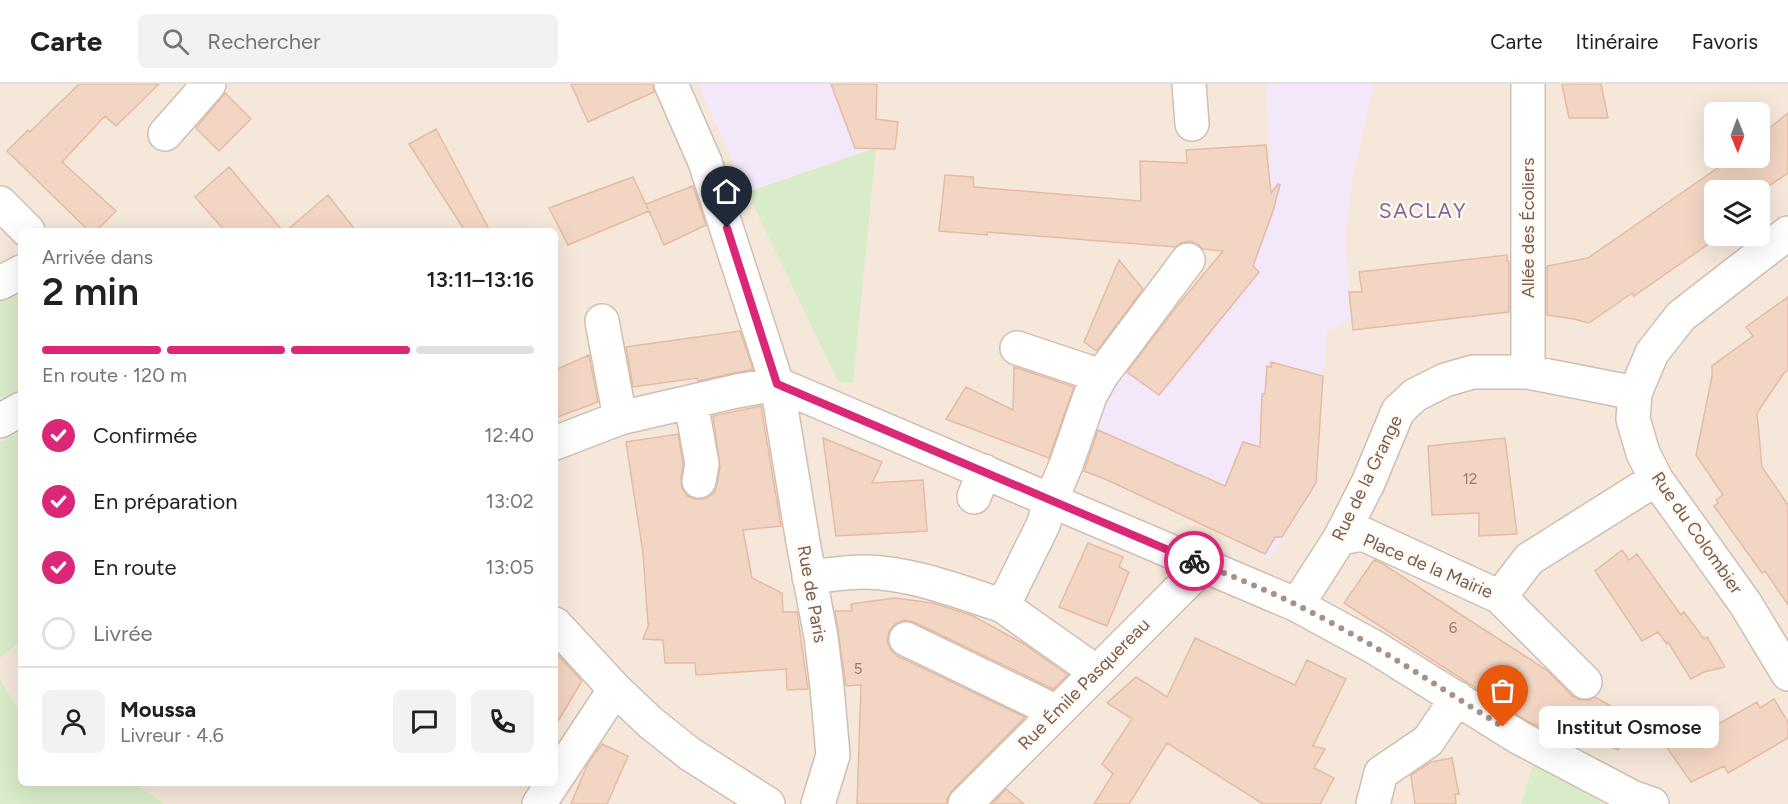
<!DOCTYPE html>
<html lang="fr">
<meta charset="utf-8">
<style>
body{margin:0;font-family:Figtree,sans-serif;background:#f2f2f2;color:#202124;height:100vh;display:flex;flex-direction:column;font-size:22px;white-space:nowrap}
*{box-sizing:border-box;margin:0}
p{font-size:20px;color:#757577}
.icon{flex:none;width:33px;height:33px;fill:none;stroke:currentColor;stroke-width:2;stroke-linecap:round;stroke-linejoin:round}
.map{position:relative;flex:1;overflow:hidden}
.details{position:absolute;left:18px;top:144px;width:540px;height:558px;display:flex;flex-direction:column;background:#fff;border-radius:9px;box-shadow:0 6px 24px #0002}
.details>*{flex:none}
.needle{width:39px;rotate:179deg}
.fabs{position:absolute;left:1704px;top:18px;display:grid;gap:12px}
.fabs a{display:grid;place-items:center;width:66px;height:66px;border-radius:9px;background:#fff;box-shadow:0 6px 24px #0002;font-size:30px}
.pin{position:absolute;display:grid;place-items:center;width:51px;height:51px;color:#fff;margin:-62px -26px;border-radius:50% 50% 50% 0;rotate:-45deg;box-shadow:0 0 6px #0007}
.pin .icon{rotate:45deg}
.courier{position:absolute;display:grid;place-items:center;width:60px;height:60px;margin:-30px;border:4px solid #db2777;border-radius:50%;background:#fff;color:#222;box-shadow:0 2px 8px #0007}
.bubble{position:absolute;height:42px;border-radius:9px;background:#fff;box-shadow:0 6px 24px #0002;font-size:20px;font-weight:600;line-height:42px;text-align:center}
.overview em{font-style:normal;font-weight:600}
.overview div{display:flex;flex-direction:column-reverse}
.overview{display:flex;align-items:center;justify-content:space-between;height:102px;padding:0 24px}
h1{font-size:39px;font-weight:600;line-height:45px}
.bar{display:grid;grid-template-columns:repeat(4,1fr);gap:9px 6px;align-content:center;height:72px;padding:0 24px}
.bar i{height:8px;border-radius:4px;background:#e0e0e0}
.bar .active{background:#db2777}
.bar p{grid-column:span 4}
.line{display:flex;align-items:center;gap:15px;padding:0 24px;border-top:2px solid #e0e0e0}
.line div{flex:1}
.round{display:grid;place-items:center;flex:none;width:63px;height:63px;border-radius:9px;background:#f2f2f2}
ol{padding:0 24px;list-style:none}
li{display:flex;align-items:center;gap:18px;height:66px}
li p{margin-inline-start:auto}
li .icon{padding:6px;border-radius:50%;background:#db2777;color:#fff;stroke-width:4}
li:last-child{color:#757577}
li i{width:33px;height:33px;border:3px solid #e0e0e0;border-radius:50%}
header{display:flex;align-items:center;gap:36px;box-sizing:border-box;height:84px;padding:0 30px;background:#fff;border-bottom:2px solid #e0e0e0}
header strong{font-size:28px}
nav{display:flex;gap:33px;margin-inline-start:auto;font-size:21px}
.search{width:420px;height:54px;background:#f2f2f2;display:flex;align-items:center;gap:15px;box-sizing:border-box;padding:0 21px;border-radius:9px;color:#757577;font-size:22px}
.map>svg:first-child{display:block}
.residential{fill:#f5e8da;fill-rule:evenodd}
.education{fill:#f3e8fa}
.green{fill:#d8ecc9}
.building{fill:#f3d5c3;stroke:#e6bba3;stroke-width:1.5}
.lines{fill:none;stroke-linecap:round;stroke-linejoin:round}
.minor-casing{stroke:#d1beb0;stroke-width:36}
.minor{stroke:#fff;stroke-width:33}
.done{stroke:#a89285;stroke-width:6;stroke-dasharray:0 10.8}
.route{stroke:#db2777;stroke-width:8}
.labels{text-anchor:middle;dominant-baseline:central;stroke-width:4.5;stroke-linejoin:round;paint-order:stroke}
.number-label{font-size:15px;fill:#987a6a}
.street-label{font-size:18px;fill:#7a5c4d;stroke:#fffaf3}
.quarter-label{font-size:21px;letter-spacing:1.5px;fill:#846695;stroke:#fffaf3}
</style>
<header>
<strong>Carte</strong>
<div class="search"><svg class="icon" aria-label="search" viewBox="0 0 24 24"><circle cx="10" cy="10" r="6"/><path d="M15 15l6 6"/></svg>Rechercher</div>
<nav><a>Carte</a><a>Itinéraire</a><a>Favoris</a></nav>
</header>
<div class="map">
<svg width="1788" height="720" viewBox="0 0 1788 720">
<rect width="100%" height="100%" fill="#fdf6ec"/>
<path class="residential" d="M0,0h1788v720h-1623l-32,-21h422v-552h-534v200l-21,11zM1714,28h46v46h-46zM1714,106h46v46h-46z
M21,557v69l-4,-2 -17,-29v-21z"/>
<path class="education" d="M698,0h179l-1,64 -129,44z
M1266,0h108l-21,91 -8,64 7,80 -25,12 -11,156 -46,72 -33,-18 -165,-75 20,-39 32,-57 73,-88 9,7 65,-93z"/>
<path class="green" d="M876,64l-23,235 -15,-2 -91,-189z
M21,201v106l-14,7 -7,-1v-102z
M21,347v210l-21,17v-216z
M0,595l17,29 4,2v73h112l32,21h-165z
M1535,676l68,44h-82z"/>
<path class="building" d="M79,0h80l-43,42 -11,-10 -43,46 54,49 -20,20h-7l-82,-80 21,-21 2,2z
M571,0h82l1,8 -66,30z
M831,0h46l-1,35 22,3 -3,27 -40,-1z
M1562,0h39l7,34h-39z
M225,9l26,26 -32,32 -23,-23z
M1788,29v60l-28,19v-2h-46v46h6l-86,60 -2,-3 -43,30 -15,-4 -27,-4v-49l41,-8 144,-100h28v-22z
M436,45l54,102h-25l-56,-87z
M1266,61l5,48 7,-9 2,1 -7,26 -20,55 6,6 -100,123 -32,-23 47,-62 49,-59 -21,-2 -3,-4 -9,-4 -9,2 -5,4 -189,-15v3l-48,-4 6,-56 28,2 1,10 167,14 -1,-40 47,2 -1,-13z
M229,83l54,64h-58l-30,-34z
M633,93l15,32 -2,-5 47,-18 13,39 -42,20 -15,-34 -81,34 -19,-37z
M328,111l28,36h-70z
M1507,171v6h2v51l-156,18 -4,-38h13l-3,-20z
M1119,176l24,29 -46,62 -13,-9z
M1788,213v73l-4,3 -27,40 5,54 26,38v100l-23,-34 -3,2 -48,-67 4,-3 -2,-3 7,-5 -27,-40 16,-79v-10l41,-30 -7,-9z
M740,247l13,38 -55,12 -1,-3 -64,9 -7,-40z
M589,271l9,47 -43,16v-48z
M1271,278l52,14 -7,107 -34,54h-7l-10,17 -158,-74 -23,-9 14,-41 127,56 18,-44 17,5 2,-53h3l2,-28 4,1z
M1014,283l60,20 -25,71 -103,-39 20,-32 47,23z
M761,322l20,120 -38,4 9,48 30,15 1,19h14l11,77 -21,1 -1,-21 -90,6 -1,-12h-30l-2,-23 -20,-1 6,-15h-1l-5,-71 -17,-111 52,-8 5,30 -2,14 1,10 5,8 8,3h10l9,-6 3,-9 3,-17 -7,-51z
M823,354l59,24 -10,21 51,-3 4,51 -91,5z
M1505,354l12,96 -38,2v-23l-47,2 -4,-69z
M1088,459l35,14 -4,10 10,5 -22,54 -48,-19z
M1622,466l7,10 8,-6 44,61 3,-3 20,27 3,-2 18,30 -21,5 -13,7 -23,-37 -1,2 -9,-12 -16,9 -47,-70z
M1374,476l9,4 165,107 24,25 9,4h8l6,-3 39,22 -16,31 -69,-32 -7,10 -15,-7 -183,-118z
M895,514l38,5 40,13 51,28 44,31 -15,14 -139,-67 -10,-2 -9,4 -6,7 -2,10 4,9 6,6 128,61 -73,74 -5,8v5h-90l4,-119 -15,1 -11,-75h17l-1,-7z
M1195,554l100,47 12,-25 39,19 -33,67 12,3 -11,19 20,10 -14,26h-57l-96,-61 -38,61h-35l19,-30 -11,-10 30,-45 -25,-16 29,-26 31,20z
M555,568l27,29 -27,45z
M1774,615l14,23v16l-60,35 -4,-7 -33,16 -26,-37 36,-18 3,5 53,-30 3,6z
M602,660l26,12 -21,48h-36l17,-41z
M1452,674l7,36h-4l1,10h-41l-4,-29 20,-13z
M1006,705l18,15h-32z"/>
<g class="lines">
<g class="minor-casing">
<path id="minor" d="M671,0l34,78 72,222 26,158 18,95 6,50 6,68 -15,49
M1189,0l3,40
M1528,0v288
M165,50l44,-50
M0,119l28,28
M1788,149l-107,83 -29,37 -17,40 -2,26 10,34 13,26 89,124 43,71
M0,199l21,-11
M602,237l18,97
M1017,264l84,28
M777,300l520,221 77,42 144,90 114,60 20,7
M691,318l11,62 -3,17
M0,337l21,-12
M555,359l65,-25 117,-27 40,-7
M974,413l10,-26
M1340,454l23,-4 137,63 29,-38 127,-80
M809,493c19,-2 37,-5 56,-5 47,1 93,19 138,34l40,-81 8,-25 15,-35 24,-69 11,-20 87,-116
M1500,513l85,85
M1297,521l43,-67 28,-55 30,-72 17,-16 30,-15 28,-8h55l107,21
M1003,522l82,58 11,9
M555,540l60,65 36,34 39,31 78,50
M906,555l151,73
M555,696l60,-91
M539,720l14,-21
M965,720l239,-239
M1373,720l8,-31 47,-32 29,-43"/>
</g>
<use href="#minor" class="minor"/>
</g>
<g class="lines">
<path class="done" d="M1194,477c35,14 71,28 105,45 71,35 137,79 204,121"/>
<path class="route" d="M727,144l50,156 417,177"/>
</g>
<g class="labels">
<g class="number-label">
<text x="1470" y="395">12</text>
<text x="1453" y="544">6</text>
<text x="858" y="585">5</text>
</g>
<g class="street-label">
<text transform="translate(1528 144) rotate(-90)">Allée des Écoliers</text>
<text transform="translate(1367 394) rotate(-64)">Rue de la Grange</text>
<text transform="translate(1697 449) rotate(55)">Rue du Colombier</text>
<text transform="translate(1428 482) rotate(23)">Place de la Mairie</text>
<text transform="translate(812 510) rotate(80)">Rue de Paris</text>
<text transform="translate(1084 600) rotate(-45)">Rue Émile Pasquereau</text>
</g>
<g class="quarter-label">
<text x="1423" y="126">SACLAY</text>
</g>
</g>
</svg>
<div class="fabs">
<a><svg class="needle" viewBox="-14 -14 28 28"><path d="M0-13l5 13h-10z" fill="#e53935"/><path d="M0 13l5-13h-10z" fill="#757577"/></svg></a>
<a><svg class="icon" aria-label="layers" viewBox="0 0 24 24"><path d="M12 4l9 5-9 5-9-5zM3 14l9 5 9-5"/></svg></a>
</div>
<div class="pin" style="left:1503px;top:643px;background:#ea580c"><svg class="icon" aria-label="bag" viewBox="0 0 24 24"><path d="M5 8h14l-1 12H6zM9 8a3 3 0 0 1 6 0"/></svg></div>
<div class="pin" style="left:727px;top:144px;background:#1f2937"><svg class="icon" aria-label="home" viewBox="0 0 24 24"><path d="M3 11l9-7 9 7M6 9v11h12V9"/></svg></div>
<div class="courier" style="left:1194px;top:477px"><svg class="icon" aria-label="bike" viewBox="0 0 24 24"><circle cx="6" cy="16" r="4"/><circle cx="18" cy="16" r="4"/><path d="M6 16l4-8h5l3 8M10 8l3 8H6M13 5h3"/></svg></div>
<div class="bubble" style="left:1539px;top:622px;width:180px">Institut Osmose</div>
<section class="details">
<div class="overview"><div><h1>2 min</h1><p>Arrivée dans</p></div><em>13:11–13:16</em></div>
<div class="bar"><i class="active"></i><i class="active"></i><i class="active"></i><i></i><p>En route · 120 m</p></div>
<ol>
<li><svg class="icon" aria-label="check" viewBox="0 0 24 24"><path d="M5 12l5 5 9-10"/></svg>Confirmée<p>12:40</p></li>
<li><svg class="icon" aria-label="check" viewBox="0 0 24 24"><path d="M5 12l5 5 9-10"/></svg>En préparation<p>13:02</p></li>
<li><svg class="icon" aria-label="check" viewBox="0 0 24 24"><path d="M5 12l5 5 9-10"/></svg>En route<p>13:05</p></li>
<li><i></i>Livrée</li>
</ol>
<div class="line" style="height:108px"><a class="round"><svg class="icon" aria-label="person" viewBox="0 0 24 24"><circle cx="12" cy="8" r="4"/><path d="M4 21q1-7 8-7t8 7"/></svg></a><div><b>Moussa</b><p>Livreur · 4.6</p></div><a class="round"><svg class="icon" aria-label="chat" viewBox="0 0 24 24"><path d="M4 5h16v11H9l-5 4z"/></svg></a><a class="round"><svg class="icon" aria-label="phone" viewBox="0 0 24 24"><path d="M5 4h4l2 5-3 2q2 4 5 5l2-3 5 2v4C11 20 4 13 5 4z"/></svg></a></div>
</section>
</div>
